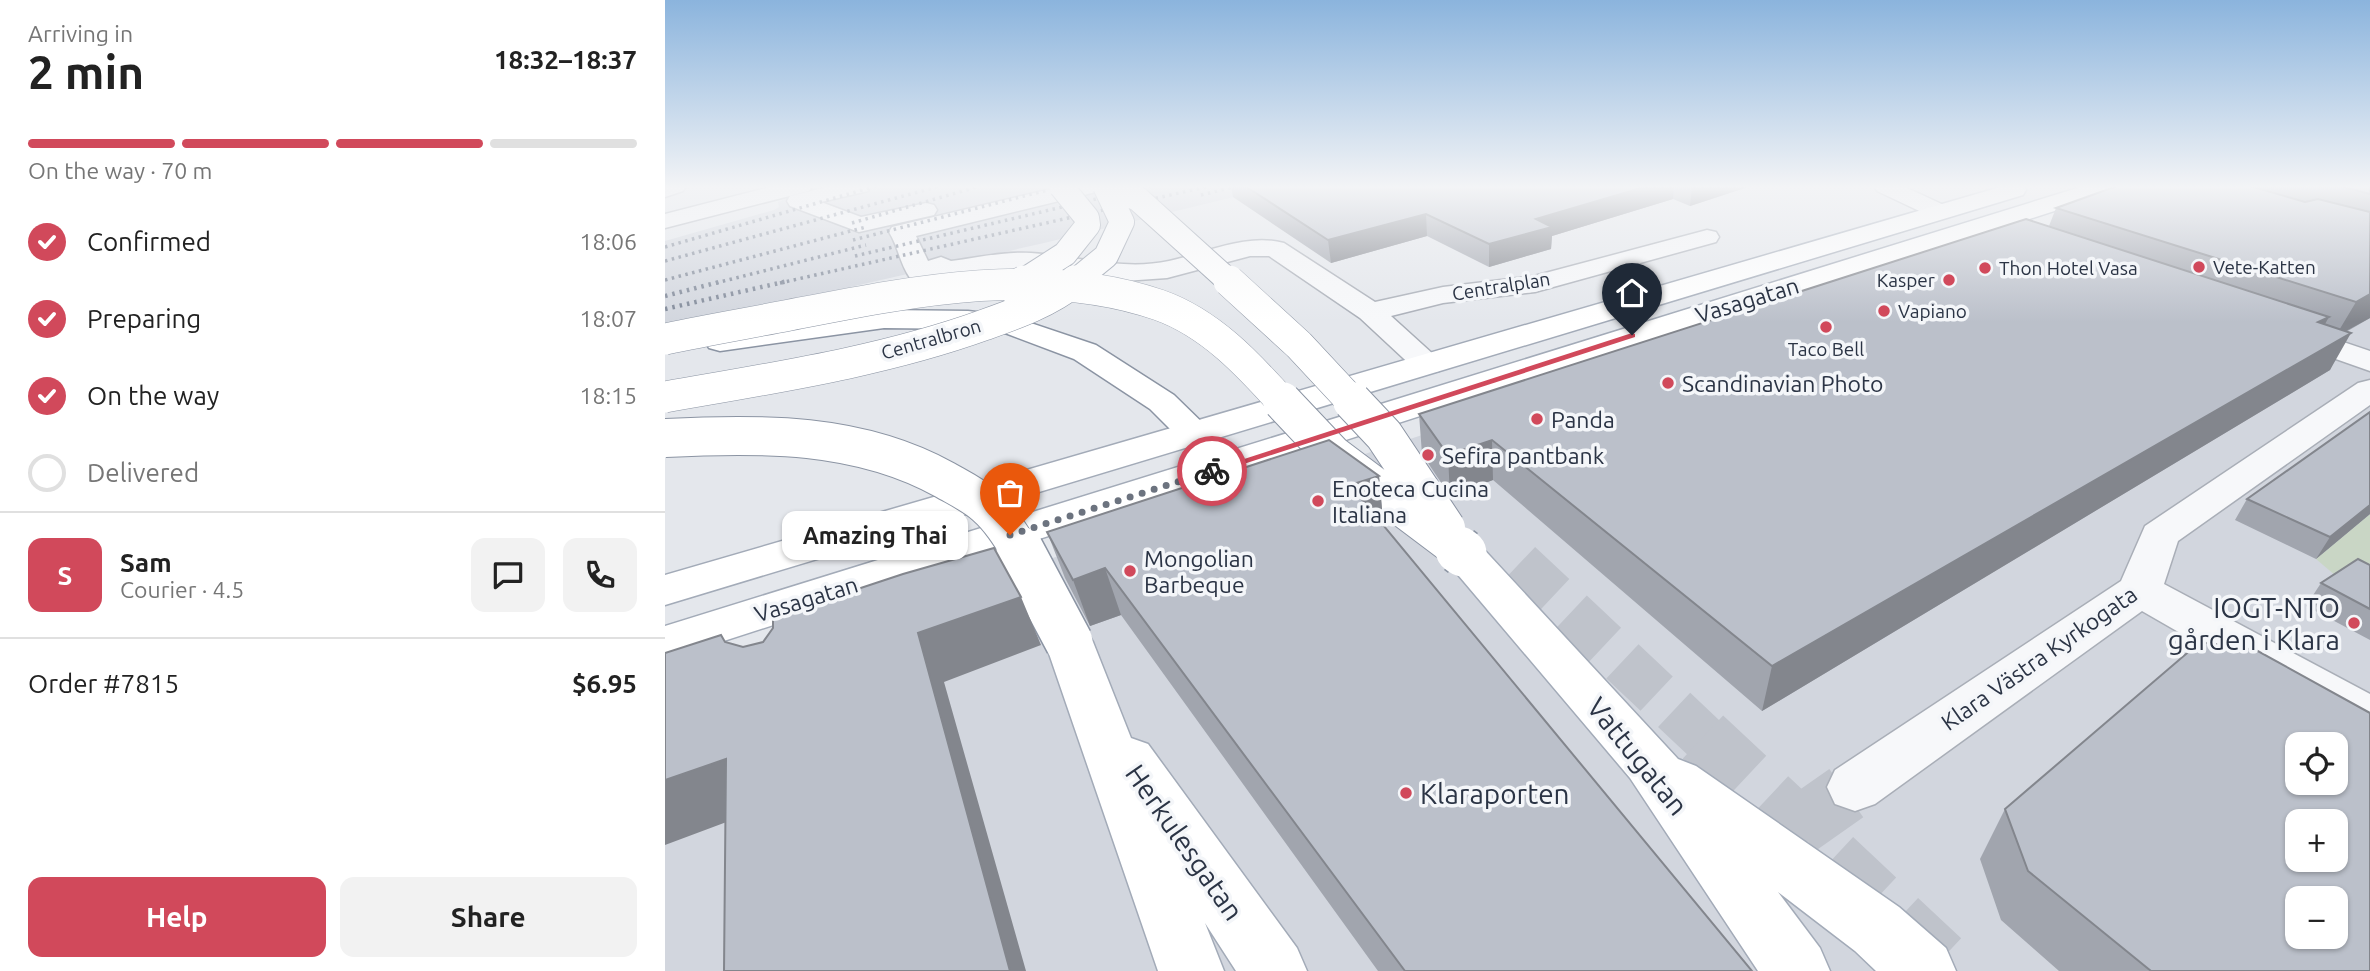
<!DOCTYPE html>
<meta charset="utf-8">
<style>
body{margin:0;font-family:Ubuntu,sans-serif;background:#f2f2f2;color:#222;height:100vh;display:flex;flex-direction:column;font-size:26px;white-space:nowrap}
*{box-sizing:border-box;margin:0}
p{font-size:23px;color:#767676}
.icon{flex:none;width:38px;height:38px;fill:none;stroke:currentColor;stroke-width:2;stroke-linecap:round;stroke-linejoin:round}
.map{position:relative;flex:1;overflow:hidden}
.drawer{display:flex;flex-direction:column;background:#fff;width:665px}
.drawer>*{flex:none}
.tools{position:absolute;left:1620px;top:732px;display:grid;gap:14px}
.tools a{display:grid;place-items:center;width:63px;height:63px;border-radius:14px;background:#fff;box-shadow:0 2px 5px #0004;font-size:35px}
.pin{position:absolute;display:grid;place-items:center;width:60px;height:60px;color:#fff;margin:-72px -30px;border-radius:50% 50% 50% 0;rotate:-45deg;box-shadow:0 0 7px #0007}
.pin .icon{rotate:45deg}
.courier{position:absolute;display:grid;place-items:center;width:70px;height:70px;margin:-35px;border:5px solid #d1495b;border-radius:50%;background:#fff;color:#222;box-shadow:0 2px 9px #0007}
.bubble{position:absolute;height:49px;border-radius:14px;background:#fff;box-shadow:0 2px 5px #0004;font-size:23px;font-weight:700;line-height:49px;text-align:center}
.head em{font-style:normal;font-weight:700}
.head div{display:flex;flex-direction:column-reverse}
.head{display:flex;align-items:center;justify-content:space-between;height:119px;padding:0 28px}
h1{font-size:46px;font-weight:700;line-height:52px}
.bar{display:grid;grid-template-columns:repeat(4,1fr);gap:10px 7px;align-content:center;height:84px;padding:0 28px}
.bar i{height:9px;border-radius:5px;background:#e0e0e0}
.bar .current{background:#d1495b}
.bar p{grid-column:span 4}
.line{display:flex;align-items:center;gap:18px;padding:0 28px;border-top:2px solid #e0e0e0}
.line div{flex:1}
.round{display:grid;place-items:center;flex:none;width:74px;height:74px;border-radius:14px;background:#f2f2f2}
ol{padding:0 28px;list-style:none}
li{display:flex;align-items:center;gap:21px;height:77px}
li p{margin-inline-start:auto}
li .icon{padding:7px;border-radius:50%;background:#d1495b;color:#fff;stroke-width:4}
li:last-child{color:#767676}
li i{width:38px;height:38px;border:4px solid #e0e0e0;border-radius:50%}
.action{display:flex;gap:14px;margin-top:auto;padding:14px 28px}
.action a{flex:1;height:80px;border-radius:14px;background:#d1495b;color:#fff;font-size:28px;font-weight:700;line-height:80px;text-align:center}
.action a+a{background:#f2f2f2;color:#222}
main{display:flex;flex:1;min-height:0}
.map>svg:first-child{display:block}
.built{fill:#d2d6de;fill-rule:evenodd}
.green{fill:#c9d6c5}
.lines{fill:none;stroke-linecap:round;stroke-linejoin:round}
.minor-tunnel-far1{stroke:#bfc3cb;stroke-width:47;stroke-dasharray:47 24;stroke-linecap:butt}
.minor-tunnel{stroke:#bfc3cb;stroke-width:59;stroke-dasharray:59 30;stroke-linecap:butt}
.minor-casing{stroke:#a9aeb7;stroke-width:3}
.major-casing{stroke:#a3abb8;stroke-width:3}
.highway-casing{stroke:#8b94a3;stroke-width:3}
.minor{fill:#f7f8fa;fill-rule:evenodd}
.major{fill:#fff;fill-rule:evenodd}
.highway{fill:#fff;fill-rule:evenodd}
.rail-far1{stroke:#7d8696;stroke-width:3.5;stroke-dasharray:2.5 4.5;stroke-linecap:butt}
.rail{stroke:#7d8696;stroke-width:4.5;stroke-dasharray:2.5 5;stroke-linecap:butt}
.highway-bridge-far3-casing{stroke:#8b94a3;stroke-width:26;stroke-linecap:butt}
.highway-bridge-far2-casing{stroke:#8b94a3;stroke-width:32;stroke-linecap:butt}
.highway-bridge-far1-casing{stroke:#8b94a3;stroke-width:40;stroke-linecap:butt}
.highway-bridge-casing{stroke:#8b94a3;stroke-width:50;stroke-linecap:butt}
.highway-bridge-far3{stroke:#fff;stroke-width:24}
.highway-bridge-far2{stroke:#fff;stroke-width:31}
.highway-bridge-far1{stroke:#fff;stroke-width:38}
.highway-bridge{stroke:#fff;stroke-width:47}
.wall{fill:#a1a5ae}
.shaded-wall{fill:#83868d}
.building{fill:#bbc0ca;stroke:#83868d;stroke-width:2;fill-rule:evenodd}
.route{fill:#d1495b}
.done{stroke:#6c737f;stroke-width:7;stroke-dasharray:0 12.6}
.poi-dot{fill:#d1495b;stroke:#f4f6f9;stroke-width:2.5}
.labels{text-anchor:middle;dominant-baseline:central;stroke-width:7;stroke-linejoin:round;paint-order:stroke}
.far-poi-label{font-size:19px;fill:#2b3445;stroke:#f4f6f9;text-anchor:start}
.far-street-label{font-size:19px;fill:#2b3445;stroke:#f4f6f9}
.street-label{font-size:23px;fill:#2b3445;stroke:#f4f6f9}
.poi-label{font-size:23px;fill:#2b3445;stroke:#f4f6f9;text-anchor:start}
.near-poi-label{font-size:28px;fill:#2b3445;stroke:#f4f6f9;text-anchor:end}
.near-street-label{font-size:28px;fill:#2b3445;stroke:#f4f6f9}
</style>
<main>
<section class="drawer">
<div class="head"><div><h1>2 min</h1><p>Arriving in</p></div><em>18:32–18:37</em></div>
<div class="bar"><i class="current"></i><i class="current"></i><i class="current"></i><i></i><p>On the way · 70 m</p></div>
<ol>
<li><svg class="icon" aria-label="check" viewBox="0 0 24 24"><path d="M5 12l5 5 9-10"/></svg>Confirmed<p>18:06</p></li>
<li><svg class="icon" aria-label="check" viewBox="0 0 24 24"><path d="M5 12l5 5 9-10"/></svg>Preparing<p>18:07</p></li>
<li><svg class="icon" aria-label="check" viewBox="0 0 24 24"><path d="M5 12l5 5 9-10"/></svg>On the way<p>18:15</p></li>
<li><i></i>Delivered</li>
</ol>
<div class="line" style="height:126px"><b class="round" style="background:#d1495b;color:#fff">S</b><div><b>Sam</b><p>Courier · 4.5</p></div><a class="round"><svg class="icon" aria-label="chat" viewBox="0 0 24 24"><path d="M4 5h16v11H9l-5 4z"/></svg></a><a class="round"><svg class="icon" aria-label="phone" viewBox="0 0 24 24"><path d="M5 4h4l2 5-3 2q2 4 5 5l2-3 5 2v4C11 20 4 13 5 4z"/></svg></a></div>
<div class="line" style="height:91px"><div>Order #7815</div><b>$6.95</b></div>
<div class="action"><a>Help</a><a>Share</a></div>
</section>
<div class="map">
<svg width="1705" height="971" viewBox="0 0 1705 971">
<rect width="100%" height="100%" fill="#e4e7ec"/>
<path class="built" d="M188,186h426l-235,57 -379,86v-88l109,-31 5,-3 -1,-5 11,-5z
M1484,193l221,54v724h-1705v-284zM1633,744h38v38h-38zM1633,821h38v38h-38zM1633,898h38v38h-38z"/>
<path class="green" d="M1705,514v81l-28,-14 -26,-22z"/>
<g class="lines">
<path class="minor-tunnel-far1" d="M854,564l186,175"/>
<path class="minor-tunnel" d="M1038,737l250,234
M1133,827l57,-40"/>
<g class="minor-casing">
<path id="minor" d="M0,186h21l-3,5 -18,6z
M109,186h38l-3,5 -144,37v-14z
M166,186h40l-3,5 -47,11 40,15 65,-14 8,2 3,5 -3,5 -75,17 -69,-26 -3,-5 3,-5z
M398,186h40l-3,5 -184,45 12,25 13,-4 10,4c25,-3 54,-10 80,-8 46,3 92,18 138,8 37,-8 77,-28 115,-18l91,59 68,-15 91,-11 173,-46 9,2 3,5 -3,5 -181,50 -92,11 -52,13 53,48 -5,7 -11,2 -11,-2 -57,-53 -91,-62h-19l-83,22 -43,3 -96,-13 -109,12 -9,-2c-10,-14 -12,-32 -21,-46l3,-5z
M1209,186h29l45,21 4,5 -4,5h-16l-55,-26z
M1628,325l77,26v20l-88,-31 -4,-6 4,-6z
M1705,380v25l-192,136 -14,43 206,110v44l-18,-6 -210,-121 -267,193 -20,7 -20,-7 -8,-17 8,-17 286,-189 24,-55 213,-143z"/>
</g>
<g class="major-casing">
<path id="major" d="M1339,186h19l3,4 -3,5 -1358,410v-30z
M1419,186h35l-3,5 -1451,469v-34z
M798,539l15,4 200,216 18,7 203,141 47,41 10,23h-80l-21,-20 -77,-59 42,56 10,23h-72l-128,-193 -182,-215 -6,-10 6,-10z
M404,625l17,5 7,12 38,96 17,6 149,204 10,23h-71l-31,-48 19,48h-66l-113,-329 7,-12z"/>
</g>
<g class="highway-casing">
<path id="highway" d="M219,310l84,1 42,5 86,29 78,50 39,38 -5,8 -13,3 -13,-3 -32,-32 -76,-50 -69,-26 -37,-4 -84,-1 -164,23 -11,-3 -4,-6 4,-6 11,-3z"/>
</g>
<use href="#minor" class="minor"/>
<use href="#major" class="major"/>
<use href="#highway" class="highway"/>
<path class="rail-far1" d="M536,195l36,-9
M187,223l128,-37
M188,240l210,-54
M0,247l211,-61
M190,256l296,-70
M0,261l275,-75
M0,280l201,-53
M51,283l150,-38
M115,283l430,-97"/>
<path class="rail" d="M0,296l58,-15
M0,309l123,-28"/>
<g class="highway-bridge-far3-casing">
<path id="highway-bridge-far3" d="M444,186l29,13 93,84
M355,283l45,-29 23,-29 -1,-7 -26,-32
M408,283l33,-27 16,-34 -17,-36"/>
</g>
<g class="highway-bridge-far2-casing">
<path id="highway-bridge-far2" d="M564,281l70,64 54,58
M347,287l12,-6
M0,339c42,-9 84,-16 125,-24 118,-23 252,-51 369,-10 51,18 89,59 124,98
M0,397c107,-19 216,-35 319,-72 31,-11 65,-23 91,-44"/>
</g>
<g class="highway-bridge-far1-casing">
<path id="highway-bridge-far1" d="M617,401l51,54 129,97
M687,401l32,34 62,93
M0,438c95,-5 194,-6 280,42 14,8 29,15 41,26 14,12 25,30 35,46"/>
</g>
<g class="highway-bridge-casing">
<path id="highway-bridge" d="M355,550l49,92
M794,550l4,3"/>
</g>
<use href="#highway-bridge-far3" class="highway-bridge-far3"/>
<use href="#highway-bridge-far2" class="highway-bridge-far2"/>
<use href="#highway-bridge-far1" class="highway-bridge-far1"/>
<use href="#highway-bridge" class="highway-bridge"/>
</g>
<path class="wall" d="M566,186h520l-61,20 -17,-7 -121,37 -1,13 -62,18 -62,-31 -96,27 -98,-66z
M1452,186h253v132l-24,14 -16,38 -568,341 -269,-231 -43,16 -28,-42 -3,-40 630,-188 7,-18z
M1705,412v102l-54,45 -81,-39 12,-21z
M714,476l4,44 -3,1 372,450h-374l-257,-356 -31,11 -25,-48 -18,-46z
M1705,565v75l-64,-34 15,-23z
M1340,809l365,162h-311l-58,-51 -21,-61z"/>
<path class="shaded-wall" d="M983,186h26l-1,13 -121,37 -1,13 -62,18v-23l47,-25z
M1027,186h59l-61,20z
M761,214l1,22 -96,27 -3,-23z
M1705,294v24l-35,19 21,-35z
M1664,317l-20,35 9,-30z
M1686,333l-21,37 -568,341 10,-45z
M827,440l1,40 -43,16 -2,-41z
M714,476l4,44 -27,10 -6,-45z
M1705,505v9l-54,45 14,-22z
M440,568l16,47 -31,11 -17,-46z
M356,597l20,48 -97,37 82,289h-16l-92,-338z
M61,759l38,49 -99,37v-65z"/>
<path class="building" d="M580,186h403l-112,33 16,8 -63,17 -63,-30 -98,26z
M1452,186h133l55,16 13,-3 52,13v82l-14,8 -300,-94z
M1675,186h30v8z
M1361,219l303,98 -11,5 33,11 -579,333 -280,-226 -44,15 -29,-41z
M1705,412v93l-40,32 -83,-38z
M664,440l50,36 -29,9 402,486h-347l-300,-403 -32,12 -26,-48z
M329,548l27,49 -103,36 92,338h-286l2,-212 -61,21v-127l56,-18 4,7 18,5 20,-5 10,-14v-11l130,-43z
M1693,559l12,6v44l-49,-26z
M1535,642l56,8 114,63v258h-219l-123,-100 -23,-62zM1633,744h38v38h-38zM1633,821h38v38h-38zM1633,898h38v38h-38z"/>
<linearGradient id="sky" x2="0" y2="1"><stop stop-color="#8bb4dd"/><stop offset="0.58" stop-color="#f3f4f6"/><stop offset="1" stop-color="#f3f4f6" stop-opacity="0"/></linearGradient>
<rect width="1705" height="322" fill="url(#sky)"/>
<path class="route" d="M967,333l3,1v3l-419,136 -9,-2z"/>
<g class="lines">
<path class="done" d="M345,535l202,-64"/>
</g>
<g class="poi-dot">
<circle cx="1534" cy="267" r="7"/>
<circle cx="1320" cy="268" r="7"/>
<circle cx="1284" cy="280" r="7"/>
<circle cx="1219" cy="311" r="7"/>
<circle cx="1161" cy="327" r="7"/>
<circle cx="1003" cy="383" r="7"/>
<circle cx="872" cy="419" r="7"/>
<circle cx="763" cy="455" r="7"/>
<circle cx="653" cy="501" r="7"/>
<circle cx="465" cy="571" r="7"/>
<circle cx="1689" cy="623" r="7"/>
<circle cx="741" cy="793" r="7"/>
</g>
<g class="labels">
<g class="far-poi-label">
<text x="1548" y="267">Vete-Katten</text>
<text x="1334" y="268">Thon Hotel Vasa</text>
<text x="1270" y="280" text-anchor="end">Kasper</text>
<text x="1233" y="311">Vapiano</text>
<text x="1161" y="349" text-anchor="middle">Taco Bell</text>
</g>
<g class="far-street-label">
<text transform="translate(836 286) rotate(-9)">Centralplan</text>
<text transform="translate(266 339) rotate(-16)">Centralbron</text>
</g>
<g class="street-label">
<text transform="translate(1082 300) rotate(-17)">Vasagatan</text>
<text transform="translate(141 599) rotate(-17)">Vasagatan</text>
<text transform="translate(1374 658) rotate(-35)">Klara Västra Kyrkogata</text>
</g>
<g class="poi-label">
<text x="1017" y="383">Scandinavian Photo</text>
<text x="886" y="419">Panda</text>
<text x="777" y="455">Sefira pantbank</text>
<text x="667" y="488">Enoteca Cucina<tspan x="667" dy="26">Italiana</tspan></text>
<text x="479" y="558">Mongolian<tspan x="479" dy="26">Barbeque</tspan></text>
</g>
<g class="near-poi-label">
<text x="1675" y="607">IOGT-NTO<tspan x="1675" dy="32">gården i Klara</tspan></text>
<text x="755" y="793" text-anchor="start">Klaraporten</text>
</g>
<g class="near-street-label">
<text transform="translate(973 756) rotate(51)">Vattugatan</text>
<text transform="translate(520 842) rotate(55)">Herkulesgatan</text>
</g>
</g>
</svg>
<div class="tools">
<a><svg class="icon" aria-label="locate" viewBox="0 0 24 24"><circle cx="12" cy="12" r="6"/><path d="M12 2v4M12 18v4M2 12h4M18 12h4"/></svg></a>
<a>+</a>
<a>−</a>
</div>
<div class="pin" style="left:345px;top:535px;background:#ea580c"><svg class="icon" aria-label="bag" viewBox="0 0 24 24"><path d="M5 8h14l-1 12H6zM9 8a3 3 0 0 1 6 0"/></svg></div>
<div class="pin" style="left:967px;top:335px;background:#1f2937"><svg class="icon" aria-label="home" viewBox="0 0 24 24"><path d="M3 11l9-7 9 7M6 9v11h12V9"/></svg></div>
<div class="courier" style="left:547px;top:471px"><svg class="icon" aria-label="bike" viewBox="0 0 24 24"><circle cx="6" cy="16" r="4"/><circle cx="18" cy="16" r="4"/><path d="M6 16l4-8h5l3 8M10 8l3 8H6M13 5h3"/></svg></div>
<div class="bubble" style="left:117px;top:511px;width:186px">Amazing Thai</div>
</div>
</main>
